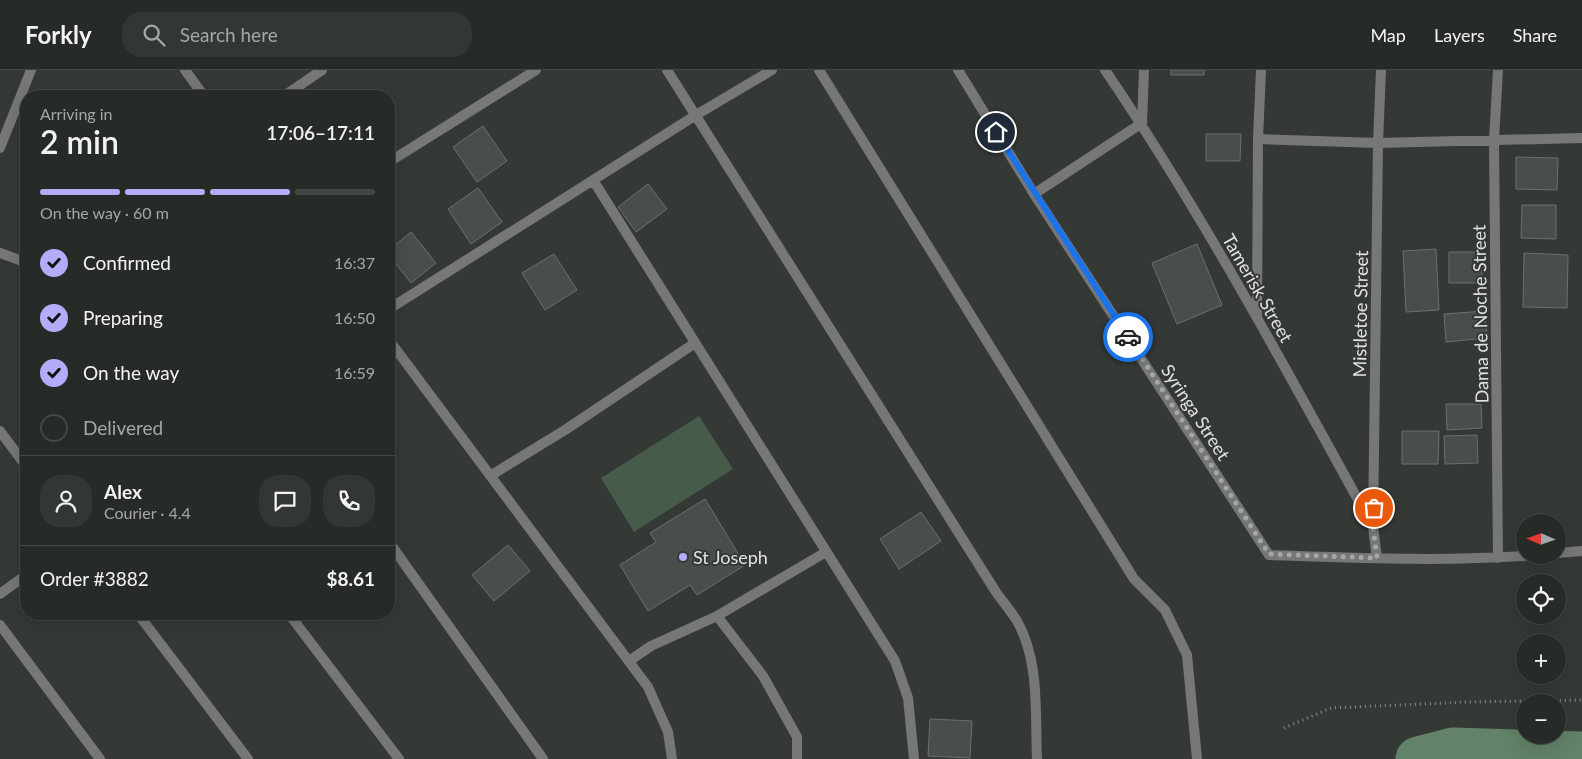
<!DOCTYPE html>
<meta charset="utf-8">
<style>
body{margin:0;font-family:Lato,sans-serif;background:#333734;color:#f1f3f6;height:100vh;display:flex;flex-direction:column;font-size:19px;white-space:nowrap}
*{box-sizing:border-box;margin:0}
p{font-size:16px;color:#a4a7a8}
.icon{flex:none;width:28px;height:28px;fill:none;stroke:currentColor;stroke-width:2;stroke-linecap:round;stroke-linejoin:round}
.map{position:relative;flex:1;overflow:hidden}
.panel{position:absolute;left:20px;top:20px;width:375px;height:530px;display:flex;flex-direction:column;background:#272b28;border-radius:20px;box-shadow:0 5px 20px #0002,0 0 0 1px #434745}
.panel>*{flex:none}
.needle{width:32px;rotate:272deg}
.fabs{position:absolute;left:1516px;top:444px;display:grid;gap:10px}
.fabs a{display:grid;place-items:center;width:50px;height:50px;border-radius:50%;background:#272b28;box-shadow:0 5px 20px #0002,0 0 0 1px #434745;font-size:25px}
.pin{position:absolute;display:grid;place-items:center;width:42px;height:42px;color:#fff;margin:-21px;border:2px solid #fff;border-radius:50%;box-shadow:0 1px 5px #0007}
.courier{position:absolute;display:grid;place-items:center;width:50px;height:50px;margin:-25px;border:4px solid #1a73e8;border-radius:50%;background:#fff;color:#222;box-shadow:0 1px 6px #0007}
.headline em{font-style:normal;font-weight:600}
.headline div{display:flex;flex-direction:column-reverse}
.headline{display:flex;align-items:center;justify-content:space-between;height:85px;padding:0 20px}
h1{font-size:32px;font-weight:600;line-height:38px}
.bar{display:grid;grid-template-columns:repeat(4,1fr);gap:8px 5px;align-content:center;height:60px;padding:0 20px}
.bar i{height:6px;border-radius:4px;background:#434745}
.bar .active{background:#b3adf9}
.bar p{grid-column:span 4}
.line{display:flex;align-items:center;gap:12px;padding:0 20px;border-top:1px solid #434745}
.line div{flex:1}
.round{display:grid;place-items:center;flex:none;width:52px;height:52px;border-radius:20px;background:#333734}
ol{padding:0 20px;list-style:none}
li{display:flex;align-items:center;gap:15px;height:55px}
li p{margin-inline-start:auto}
li .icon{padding:5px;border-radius:50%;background:#b3adf9;color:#111;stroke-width:4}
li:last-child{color:#a4a7a8}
li i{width:28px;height:28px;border:2px solid #434745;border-radius:50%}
header{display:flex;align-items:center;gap:30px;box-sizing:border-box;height:70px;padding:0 25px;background:#272b28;border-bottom:1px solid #434745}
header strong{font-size:24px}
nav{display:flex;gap:28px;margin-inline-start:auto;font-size:18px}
.search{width:350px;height:45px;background:#333734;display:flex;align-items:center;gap:12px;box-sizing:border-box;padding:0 18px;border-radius:20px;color:#a4a7a8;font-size:19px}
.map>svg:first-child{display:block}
.green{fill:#465b4a}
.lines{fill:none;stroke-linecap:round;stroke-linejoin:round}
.river{stroke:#628368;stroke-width:45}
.building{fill:#4a4e4b;stroke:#6c716d}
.path{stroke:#8b8f8c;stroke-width:3;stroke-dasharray:1 4;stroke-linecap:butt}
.minor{stroke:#77777a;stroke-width:10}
.done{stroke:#a4a8a5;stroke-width:5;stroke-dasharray:0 9}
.route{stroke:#1a73e8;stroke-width:6}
.poi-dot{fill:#b3adf9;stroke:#343935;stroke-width:2}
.labels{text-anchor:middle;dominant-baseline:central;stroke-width:4;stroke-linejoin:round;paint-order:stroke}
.street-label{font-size:18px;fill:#e1e4e2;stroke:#343935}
.poi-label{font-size:18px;fill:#e1e4e2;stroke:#343935;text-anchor:start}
</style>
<header>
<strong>Forkly</strong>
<div class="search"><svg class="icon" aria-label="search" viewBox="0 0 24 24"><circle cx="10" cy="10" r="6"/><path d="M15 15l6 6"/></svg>Search here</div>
<nav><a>Map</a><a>Layers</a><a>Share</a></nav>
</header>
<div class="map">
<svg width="1582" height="689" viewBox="0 0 1582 689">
<rect width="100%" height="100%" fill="#343935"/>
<path class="green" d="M699,346l34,53 -99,63 -33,-54z"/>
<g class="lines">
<path class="river" d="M1418,689l35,-9 129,4"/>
</g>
<path class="building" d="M1171,0h33v5h-33z
M483,56l24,35 -30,21 -24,-35z
M1206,64h35l-1,27h-34z
M1516,87l42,1 -1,32 -41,-1z
M648,114l19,25 -31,23 -18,-25z
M478,118l24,34 -31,22 -23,-35z
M1522,135h34v34l-35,-1z
M411,162l25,31 -25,20 -22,-28v-5z
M1197,174l25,61 -45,19 -25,-61z
M1436,179l3,61 -33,2 -3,-61z
M1449,182h33v31h-33z
M1524,183l44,2 -1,53 -44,-1z
M554,184l23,36 -32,20 -23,-37z
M1485,241l2,27 -41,4 -2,-28z
M1446,334h35l1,24 -35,2z
M1402,361h37l-1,33h-36z
M1477,365l1,28 -33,1 -1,-28z
M705,429l40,66 -48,30 -7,-10 -42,26 -28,-46 36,-23 -6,-9z
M921,442l20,29 -42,28 -19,-30z
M508,475l22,26 -36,30 -22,-26z
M930,649l42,2 -2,37 -42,-2z"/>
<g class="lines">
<path class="path" d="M1284,658l47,-20 137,-6 114,-2"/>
<path class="minor" d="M185,0l19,26
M667,0l329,522c7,10 15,19 21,29 23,40 18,93 20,138
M819,0l315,509 31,31 22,45 10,104
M958,0l76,124 235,361c89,3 178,7 267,0
M1105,0c99,146 183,303 268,457
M1498,0l-4,70 4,418
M284,26l38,-26
M1258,69l120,4 204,-5
M0,78l31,-78
M389,92l147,-92
M593,110l302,481 13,37 6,61
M1034,124l108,-71 2,-53
M0,183l25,9 1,2
M389,239l307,-194 76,-45
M1257,246l1,-177 3,-69
M389,270l259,347 20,45 4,27
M0,361l26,35
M490,406l75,-46 130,-87
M389,472l154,217
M1558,483l24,-2
M1377,488l-4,-31 5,-384 3,-73
M0,524l26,-19
M138,544l110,145
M289,544l110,145
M717,546l46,60 34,61v22
M0,555l100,134
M629,591l22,-15 66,-30 109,-64"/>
</g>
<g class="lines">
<path class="done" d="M1128,267l141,217 108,4 -4,-31 1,-19"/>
<path class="route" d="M996,62l132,205"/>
</g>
<circle class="poi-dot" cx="683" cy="487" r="5"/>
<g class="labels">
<g class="street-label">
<text transform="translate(1258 218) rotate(60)">Tamerisk Street</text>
<text transform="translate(1360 244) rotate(-89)">Mistletoe Street</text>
<text transform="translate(1480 244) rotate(-91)">Dama de Noche Street</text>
<text transform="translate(1196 342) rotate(57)">Syringa Street</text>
</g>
<g class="poi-label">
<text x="693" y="487">St Joseph</text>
</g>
</g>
</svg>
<div class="fabs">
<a><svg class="needle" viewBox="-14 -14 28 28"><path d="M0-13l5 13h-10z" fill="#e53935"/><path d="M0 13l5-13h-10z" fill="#a4a7a8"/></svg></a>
<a><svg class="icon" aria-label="locate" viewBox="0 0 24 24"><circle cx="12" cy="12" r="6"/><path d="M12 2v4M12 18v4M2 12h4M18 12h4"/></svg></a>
<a>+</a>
<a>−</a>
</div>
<div class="pin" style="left:1374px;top:438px;background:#ea580c"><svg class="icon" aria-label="bag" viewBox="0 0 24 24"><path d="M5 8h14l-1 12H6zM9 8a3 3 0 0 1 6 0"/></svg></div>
<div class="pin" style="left:996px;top:62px;background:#1f2937"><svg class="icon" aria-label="home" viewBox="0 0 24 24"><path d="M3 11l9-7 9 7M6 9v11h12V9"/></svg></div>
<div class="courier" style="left:1128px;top:267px"><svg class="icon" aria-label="car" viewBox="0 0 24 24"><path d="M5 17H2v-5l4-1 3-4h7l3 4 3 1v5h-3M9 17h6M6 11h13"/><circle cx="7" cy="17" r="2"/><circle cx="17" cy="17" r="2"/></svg></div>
<section class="panel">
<div class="headline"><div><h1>2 min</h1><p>Arriving in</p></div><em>17:06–17:11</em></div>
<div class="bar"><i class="active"></i><i class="active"></i><i class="active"></i><i></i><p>On the way · 60 m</p></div>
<ol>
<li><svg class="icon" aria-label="check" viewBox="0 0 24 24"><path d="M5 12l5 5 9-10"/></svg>Confirmed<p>16:37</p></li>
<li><svg class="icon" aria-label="check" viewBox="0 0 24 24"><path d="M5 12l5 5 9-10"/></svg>Preparing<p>16:50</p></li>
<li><svg class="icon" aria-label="check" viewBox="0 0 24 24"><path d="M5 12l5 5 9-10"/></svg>On the way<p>16:59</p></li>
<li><i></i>Delivered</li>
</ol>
<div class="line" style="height:90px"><a class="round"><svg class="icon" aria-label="person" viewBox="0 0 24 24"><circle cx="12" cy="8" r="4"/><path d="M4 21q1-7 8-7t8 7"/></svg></a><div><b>Alex</b><p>Courier · 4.4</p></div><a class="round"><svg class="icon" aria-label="chat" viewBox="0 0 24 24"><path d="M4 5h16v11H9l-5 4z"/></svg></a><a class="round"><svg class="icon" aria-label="phone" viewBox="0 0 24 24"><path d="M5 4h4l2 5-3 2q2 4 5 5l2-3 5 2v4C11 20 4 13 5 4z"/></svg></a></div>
<div class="line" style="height:65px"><div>Order #3882</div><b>$8.61</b></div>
</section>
</div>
